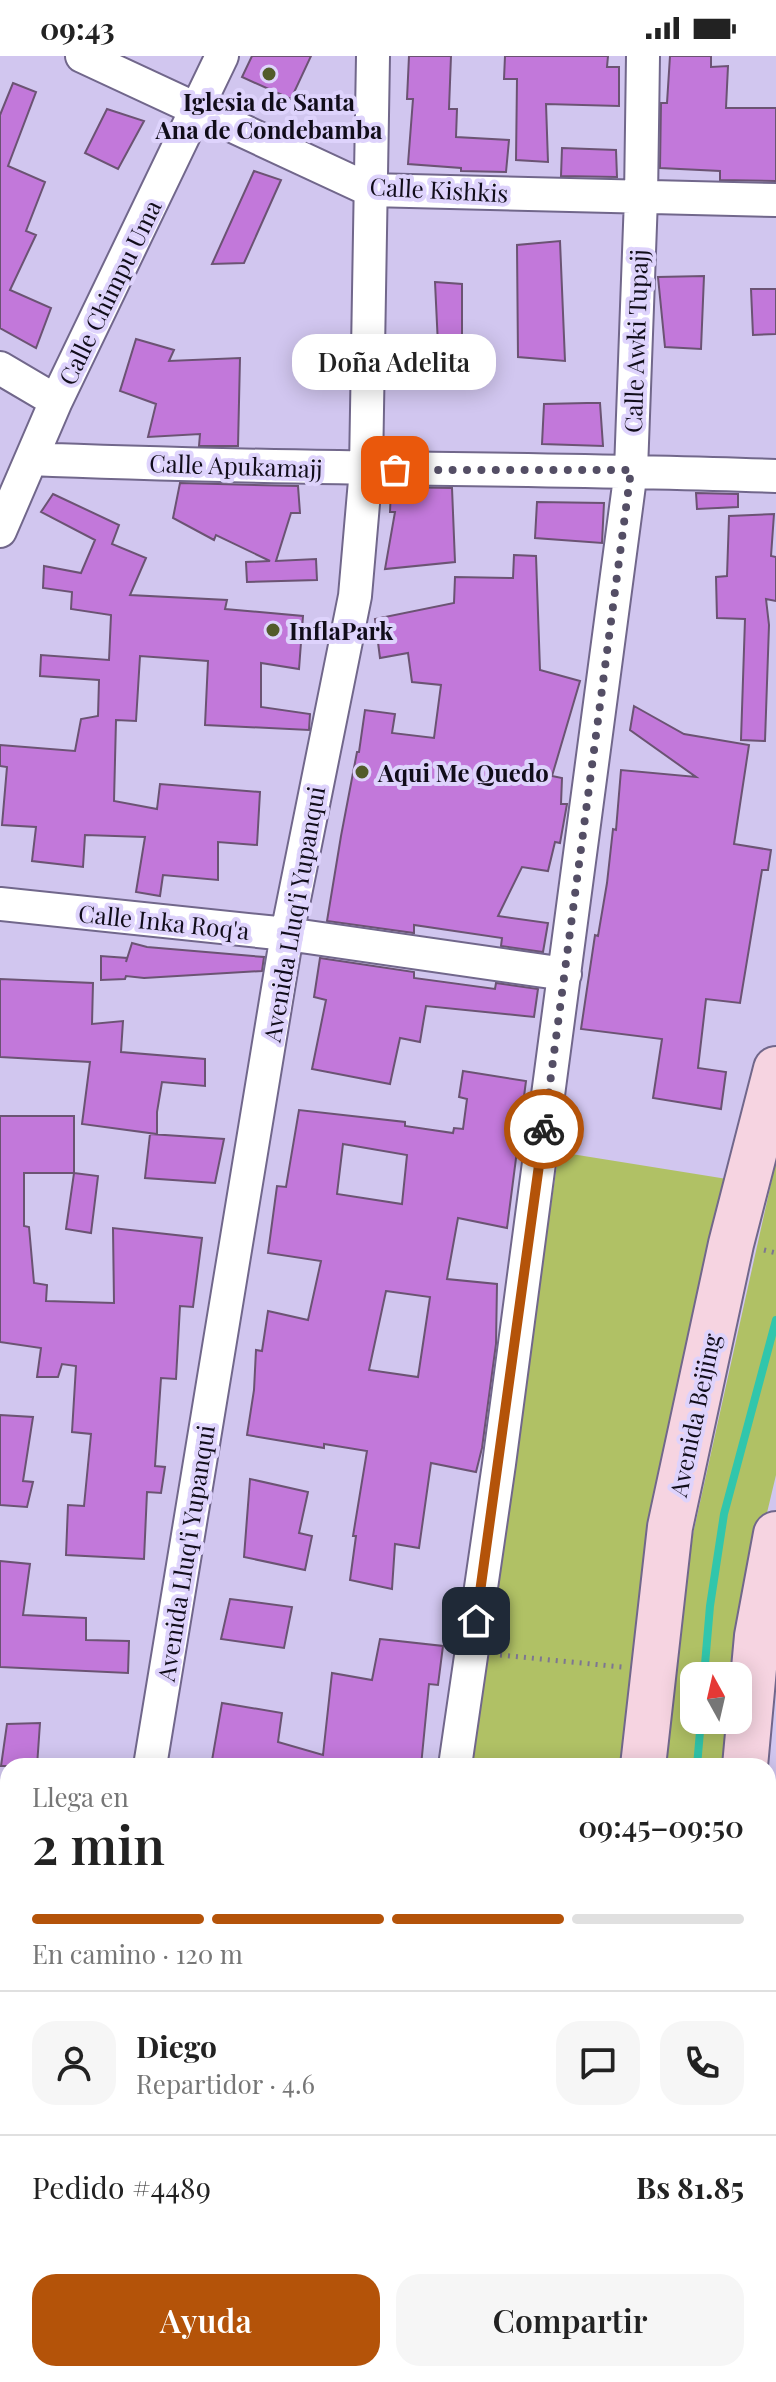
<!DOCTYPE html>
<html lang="es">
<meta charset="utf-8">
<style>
body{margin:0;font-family:"Playfair Display",serif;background:#f6f6f6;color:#222;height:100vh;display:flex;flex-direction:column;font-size:30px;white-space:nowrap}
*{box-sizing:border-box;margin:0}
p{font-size:26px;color:#767676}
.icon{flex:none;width:44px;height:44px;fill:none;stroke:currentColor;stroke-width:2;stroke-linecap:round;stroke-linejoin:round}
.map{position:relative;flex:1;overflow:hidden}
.side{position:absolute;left:0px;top:1702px;width:776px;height:624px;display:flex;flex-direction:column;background:#fff;border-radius:24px 24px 0 0;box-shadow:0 4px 20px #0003}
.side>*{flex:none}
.needle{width:52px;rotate:352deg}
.buttons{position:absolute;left:680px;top:1606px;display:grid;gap:16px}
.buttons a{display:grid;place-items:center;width:72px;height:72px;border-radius:16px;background:#fff;box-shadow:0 4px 20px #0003;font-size:40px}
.pin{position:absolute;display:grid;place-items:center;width:68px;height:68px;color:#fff;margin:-34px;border-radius:16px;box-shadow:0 4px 12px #0006}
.courier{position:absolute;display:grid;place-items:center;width:80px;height:80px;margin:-40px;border:6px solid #b45309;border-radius:50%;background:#fff;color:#222;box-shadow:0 2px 10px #0007}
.bubble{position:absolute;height:56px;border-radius:24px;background:#fff;box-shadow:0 4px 20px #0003;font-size:26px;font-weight:600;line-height:56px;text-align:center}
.head em{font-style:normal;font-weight:600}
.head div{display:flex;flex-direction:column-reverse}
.head{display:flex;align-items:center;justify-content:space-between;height:136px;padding:0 32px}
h1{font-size:52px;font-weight:600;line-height:60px}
.bar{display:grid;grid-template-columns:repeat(4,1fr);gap:12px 8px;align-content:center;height:96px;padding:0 32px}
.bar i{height:10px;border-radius:6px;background:#e0e0e0}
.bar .current{background:#b45309}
.bar p{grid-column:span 4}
.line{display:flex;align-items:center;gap:20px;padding:0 32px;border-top:2px solid #e0e0e0}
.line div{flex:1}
.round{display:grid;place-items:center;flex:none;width:84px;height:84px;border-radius:24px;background:#f6f6f6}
.primary-button{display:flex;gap:16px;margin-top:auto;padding:16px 32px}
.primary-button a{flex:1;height:92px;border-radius:24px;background:#b45309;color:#fff;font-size:32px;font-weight:600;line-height:92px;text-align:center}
.primary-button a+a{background:#f6f6f6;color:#222}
.status{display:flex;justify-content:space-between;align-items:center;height:56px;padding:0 40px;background:#fff;direction:ltr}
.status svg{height:22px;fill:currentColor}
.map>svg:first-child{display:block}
.built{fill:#c7bae9}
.green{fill:#b0c165;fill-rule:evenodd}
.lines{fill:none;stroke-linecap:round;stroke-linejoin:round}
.stream{stroke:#31c6ac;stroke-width:8}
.building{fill:#c278da;stroke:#6b5373;stroke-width:2;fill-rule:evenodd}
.street-casing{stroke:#71678b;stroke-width:36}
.secondary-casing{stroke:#71678b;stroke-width:48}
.path{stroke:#7d7592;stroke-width:5;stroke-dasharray:2 6;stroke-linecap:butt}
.street{stroke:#fff;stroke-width:32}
.secondary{stroke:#f6d4e1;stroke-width:44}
.done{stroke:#544e65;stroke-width:8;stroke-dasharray:0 14.4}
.route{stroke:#b45309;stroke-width:10}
.poi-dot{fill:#525b2a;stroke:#ded3fc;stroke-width:3}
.labels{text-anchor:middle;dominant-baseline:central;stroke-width:8;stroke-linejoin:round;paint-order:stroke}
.poi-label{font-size:24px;font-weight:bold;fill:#110d1a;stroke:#ded3fc;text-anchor:start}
.street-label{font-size:24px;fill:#110d1a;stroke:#ded3fc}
</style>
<div class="status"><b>09:43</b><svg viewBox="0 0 49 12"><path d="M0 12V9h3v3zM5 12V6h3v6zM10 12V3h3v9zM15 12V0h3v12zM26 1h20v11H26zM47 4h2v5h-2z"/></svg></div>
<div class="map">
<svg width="776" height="2326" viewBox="0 0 776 2326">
<rect width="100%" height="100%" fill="#d1c6ef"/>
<path class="built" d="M493,2318h56l-1,8h-55z"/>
<path class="green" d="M559,1096l168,27 -105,587h-156z
M776,1105v314l-20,84 -22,207h-72l31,-232zM694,1620h44v44h-44z
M608,2318h61l-1,8h-61z"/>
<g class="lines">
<path class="stream" d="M704,1620l6,-70 14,-92 52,-194
M697,1710l4,-46
M649,2326l1,-8"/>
</g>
<path class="building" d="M252,0h59l-20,43 -49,-22z
M409,0h42l-2,53h8l-1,28 53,3 -3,32 -45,-1v-3l-53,-4 5,-65h-6z
M505,0h103l-1,11h12v39l-73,-2 2,58 -32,-2 1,-81h-13z
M670,0h41v11l17,-1 -2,42h50v73l-56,-1v-9l-60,-3 1,-65h6z
M13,27l23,9 -28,74 37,16 -19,49 10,4 -26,55 41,18 -15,40 -36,-20v-213z
M107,53l37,12 -26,48 -33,-16z
M562,92l54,2 1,27 -56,-1z
M254,115l27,9 -37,83 -32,1z
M560,185l5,120 -47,-4 -1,-112z
M704,220l-3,73 -36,-2 -7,-70z
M435,226l27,2v102l-22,1z
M751,233h25v45l-23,1z
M136,283l38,11 -5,11 71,-3 -2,88h-39l1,-12 -52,3 8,-33 -36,-13z
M587,347h13l3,43 -61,-2 2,-40z
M180,427l118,3 2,27h-9l-15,48 40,-2 1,21 -70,2 -1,-20 24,-1 -54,-26 -2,5 -41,-22z
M391,431l61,1 3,74 -70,7 10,-57h-5z
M696,437l42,1v13l-41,2z
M53,438l66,31 -7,19 34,14 -16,37 97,5 -2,9 78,7 -4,53 -38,-6v44l49,7 -1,16 -104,-5 3,-64 -68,-5 -4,65 -20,-1 -2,81 43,8 3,-25 100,8 -3,53 -39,-3v38l-55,-5 -3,21 -24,-4 9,-55 -60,-2 -2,32 -51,-6 4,-34 -34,-2 5,-58 -7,-1v-21l75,6 6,-32 17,-3 1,-36 -59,-4 1,-21 68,5 2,-45 -40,-6 1,-17 -29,-4 1,-22 37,7 14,-33 -54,-28z
M537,446l67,1 -2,40 -67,-5z
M774,458l-3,42 5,1v44l-10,-2 3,26 -4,116 -24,-1 4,-121 -28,-1 -1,-41 11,-1 2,-60z
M514,499l22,1 4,114 40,11 -28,95 10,2 -1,26h6l-7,39 -5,-1 -7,29 -26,-4 -24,49 50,7 -5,29 -42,-6 1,-8 -88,-13v8l-87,-12 14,-85 16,-84h2l6,-42 30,4 -3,19 42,5 7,-53 -29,-3 -4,-29 -28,5 -5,-39 79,-16 1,-26 58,1z
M634,650l50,28 65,11 -15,99 37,6 -3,20h-6l-22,133 -34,-4 -8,69 28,4 -5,37 -68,-11 9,-59 -81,-10 14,-94 3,1 9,-53 6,-54 3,1 5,-60 75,7 -66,-47z
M132,887l15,4 117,10 -2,14 -118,7 -18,-2 -1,3 -24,1v-24l26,2 -1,4z
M320,902l94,14v6l81,11 1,-6 42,6 -4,28 -108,-11 -6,36 -20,-4 -10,46 -78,-15 14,-69 -12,-3z
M0,923l93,4 -1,41 31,-3 -2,31 84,7v27l-43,-4 -5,30v22l-75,-10 8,-62 -90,-5z
M463,1015l63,10 -19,147 -49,-10 -11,61 50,5 -1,60 -14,104 -6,24 -45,-9 -12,85 -24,-4 -3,45 -42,-9 6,-44h-3l14,-85 -43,-7v4l-77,-13 7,-45 2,-40 6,1 6,-40 40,9 13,-59 -53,-8 9,-67 9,1 13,-77 106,12v4l48,7 1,-5 9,1 4,-30 -8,-2zM343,1088l64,11 -5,49 -65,-10zM386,1235l44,6 -12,80 -49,-7z
M0,1060h74v57h-50v53l5,1 5,56 13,2 -1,16 68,2 -1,-75 89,10 -9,69 -13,-1 -4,73 -15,-1 -6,88 10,1 -4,26 -14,-1 -3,67 -78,-4 2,-50 16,1 7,-72 -19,-2 4,-66 -14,-2 -4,13h-21l4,-29 -41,-6z
M150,1078l74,5 -9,44 -70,-5z
M74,1117l24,3 -7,57 -25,-4z
M0,1359l33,2 -10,64 10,1 -6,25 -27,-2z
M250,1423l58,13 -9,41 13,3 -7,34 -61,-13z
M0,1505l30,3 -7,51 63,3v22l43,1 -1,32 -128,-6z
M230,1543l62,8 -8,41 -63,-9z
M380,1583l63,7 -5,39 -9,-1 -8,82h-210l11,-63 60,10 -4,29 45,13 9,-82 40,7z
M40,1667l-3,43h-36l6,-42z"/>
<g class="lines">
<g class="street-casing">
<path id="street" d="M82,0l288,134 406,10
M0,312l56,33
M31,403c248,11 497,8 745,17
M0,475l56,-130 166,-345
M0,848l287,30 278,40
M150,1710l137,-832 68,-338 11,-127 7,-413
M455,1710l44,-302 132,-994 10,-272 2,-142
M0,2109l8,1
M768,2289h8
M75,2326l1,-8
M365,2326l1,-8"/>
</g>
<g class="secondary-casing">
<path id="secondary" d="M643,1710l27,-239 61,-283 45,-175
M745,1710l12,-130 19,-102
M585,2326l1,-8
M693,2326v-8"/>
</g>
<path class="path" d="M764,1194l12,3
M500,1599l122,12
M682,1653h12"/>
<use href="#street" class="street"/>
<use href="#secondary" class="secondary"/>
</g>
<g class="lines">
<path class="done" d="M395,414h236l-87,659"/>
<path class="route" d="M476,1565l68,-492"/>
</g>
<g class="poi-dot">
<circle cx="269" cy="18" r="8"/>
<circle cx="273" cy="574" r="8"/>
<circle cx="362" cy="716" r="8"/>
</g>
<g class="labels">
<g class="poi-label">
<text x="269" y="45" text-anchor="middle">Iglesia de Santa<tspan x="269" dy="28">Ana de Condebamba</tspan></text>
<text x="289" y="574">InflaPark</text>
<text x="378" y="716">Aqui Me Quedo</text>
</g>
<g class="street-label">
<text transform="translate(439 133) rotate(3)">Calle Kishkis</text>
<text transform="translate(109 236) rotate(-64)">Calle Chimpu Uma</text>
<text transform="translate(635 285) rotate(-88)">Calle Awki Tupajj</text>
<text transform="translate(236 409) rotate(2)">Calle Apukamajj</text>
<text transform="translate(293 858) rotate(-80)">Avenida Lluq'i Yupanqui</text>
<text transform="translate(164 865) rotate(6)">Calle Inka Roq'a</text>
<text transform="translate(694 1359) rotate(-78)">Avenida Beijing</text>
<text transform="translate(185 1497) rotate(-81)">Avenida Lluq'i Yupanqui</text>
</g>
</g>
</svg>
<div class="buttons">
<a><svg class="needle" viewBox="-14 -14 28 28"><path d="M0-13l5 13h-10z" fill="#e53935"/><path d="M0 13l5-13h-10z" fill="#767676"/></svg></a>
</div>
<div class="pin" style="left:395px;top:414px;background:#ea580c"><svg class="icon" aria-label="bag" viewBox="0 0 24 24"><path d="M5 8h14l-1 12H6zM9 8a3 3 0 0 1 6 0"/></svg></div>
<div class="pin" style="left:476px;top:1565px;background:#1f2937"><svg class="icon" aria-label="home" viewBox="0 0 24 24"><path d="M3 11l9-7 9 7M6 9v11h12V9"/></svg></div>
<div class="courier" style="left:544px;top:1073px"><svg class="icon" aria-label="bike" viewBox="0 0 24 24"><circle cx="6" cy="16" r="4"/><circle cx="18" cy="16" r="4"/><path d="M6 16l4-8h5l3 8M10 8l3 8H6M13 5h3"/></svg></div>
<div class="bubble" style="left:292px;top:278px;width:204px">Doña Adelita</div>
<section class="side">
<div class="head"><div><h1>2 min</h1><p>Llega en</p></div><em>09:45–09:50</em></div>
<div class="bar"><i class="current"></i><i class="current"></i><i class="current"></i><i></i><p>En camino · 120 m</p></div>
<div class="line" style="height:144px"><a class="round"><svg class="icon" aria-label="person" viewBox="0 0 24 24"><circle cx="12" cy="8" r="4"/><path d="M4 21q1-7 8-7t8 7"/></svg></a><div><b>Diego</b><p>Repartidor · 4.6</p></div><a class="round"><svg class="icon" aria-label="chat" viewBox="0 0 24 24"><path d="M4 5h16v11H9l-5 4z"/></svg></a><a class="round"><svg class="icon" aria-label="phone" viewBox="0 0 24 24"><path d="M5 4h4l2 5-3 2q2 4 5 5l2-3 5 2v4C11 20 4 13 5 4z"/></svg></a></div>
<div class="line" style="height:104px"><div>Pedido #4489</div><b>Bs 81.85</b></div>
<div class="primary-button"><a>Ayuda</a><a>Compartir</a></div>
</section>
</div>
